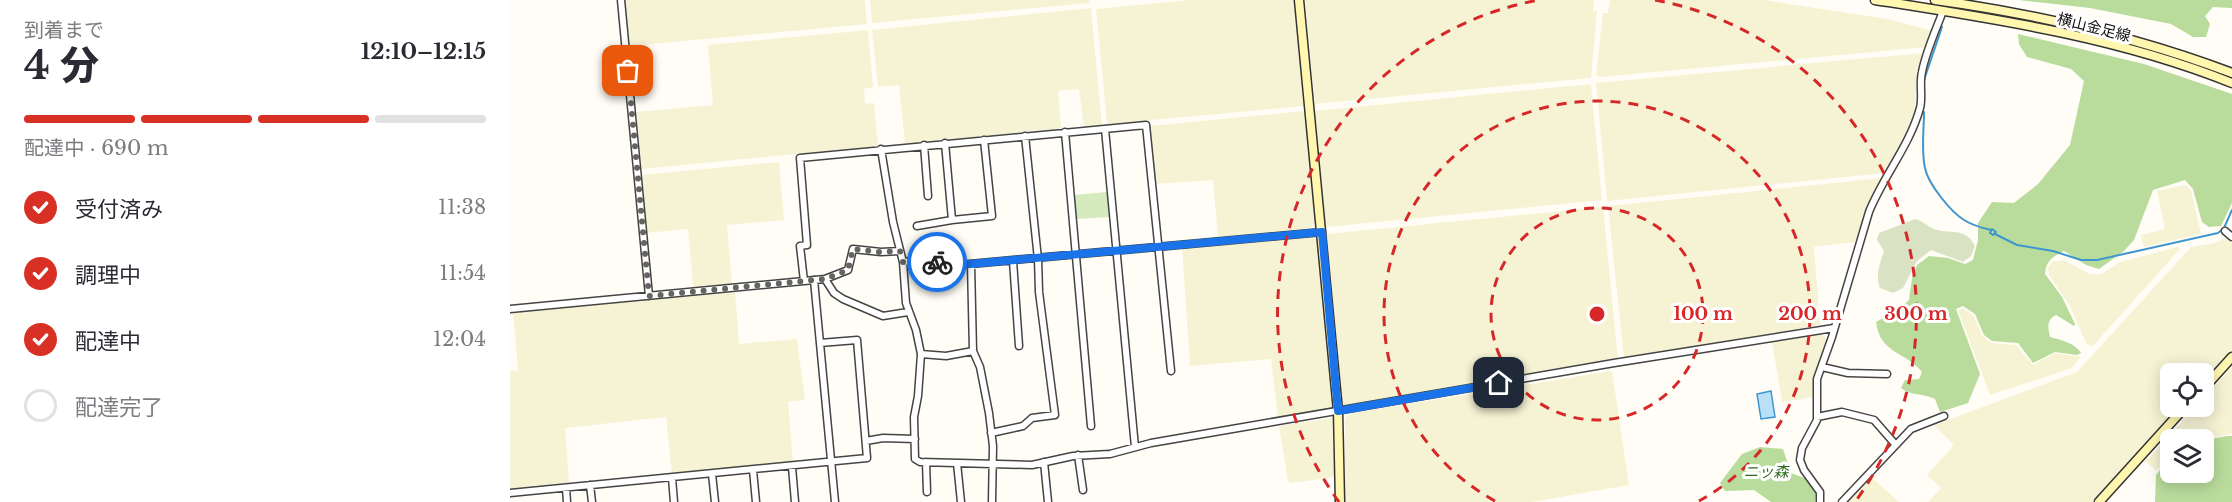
<!DOCTYPE html>
<html lang="ja">
<meta charset="utf-8">
<style>
body{margin:0;font-family:"Libre Baskerville","Noto Sans JP",serif;background:#f2f2f3;color:#2b2b33;height:100vh;display:flex;flex-direction:column;font-size:22px;white-space:nowrap}
*{box-sizing:border-box;margin:0}
p{font-size:20px;color:#7c7c81}
.icon{flex:none;width:33px;height:33px;fill:none;stroke:currentColor;stroke-width:2;stroke-linecap:round;stroke-linejoin:round}
.map{position:relative;flex:1;overflow:hidden}
.details{display:flex;flex-direction:column;background:#fff;width:510px}
.details>*{flex:none}
.controls{position:absolute;left:1650px;top:363px;display:grid;gap:12px}
.controls a{display:grid;place-items:center;width:54px;height:54px;border-radius:9px;background:#fff;box-shadow:0 3px 15px #0003;font-size:30px}
.pin{position:absolute;display:grid;place-items:center;width:51px;height:51px;color:#fff;margin:-26px;border-radius:12px;box-shadow:0 3px 9px #0006}
.courier{position:absolute;display:grid;place-items:center;width:60px;height:60px;margin:-30px;border:4px solid #1a73e8;border-radius:50%;background:#fff;color:#222;box-shadow:0 2px 8px #0007}
.summary em{font-style:normal;font-weight:800}
.summary div{display:flex;flex-direction:column-reverse}
.summary{display:flex;align-items:center;justify-content:space-between;height:102px;padding:0 24px}
h1{font-size:39px;font-weight:800;line-height:45px}
.bar{display:grid;grid-template-columns:repeat(4,1fr);gap:9px 6px;align-content:center;height:72px;padding:0 24px}
.bar i{height:8px;border-radius:4px;background:#e1e1e2}
.bar .selected{background:#d93025}
.bar p{grid-column:span 4}
ol{padding:0 24px;list-style:none}
li{display:flex;align-items:center;gap:18px;height:66px}
li p{margin-inline-start:auto}
li .icon{padding:6px;border-radius:50%;background:#d93025;color:#fff;stroke-width:4}
li:last-child{color:#7c7c81}
li i{width:33px;height:33px;border:3px solid #e1e1e2;border-radius:50%}
main{display:flex;flex:1;min-height:0}
.map>svg:first-child{display:block}
.farmland{fill:#f6f3d4}
.green{fill:#d5ebbd}
.forest{fill:#b9dc9c}
.cemetery{fill:#d9e3c4}
.water{fill:#b9e0f7;stroke:#3f96cf;stroke-width:1.5}
.lines{fill:none;stroke-linecap:round;stroke-linejoin:round}
.stream{stroke:#3f96cf;stroke-width:2}
.street-casing{stroke:#444;stroke-width:9}
.secondary-casing{stroke:#333;stroke-width:11}
.street{stroke:#fff;stroke-width:6}
.secondary{stroke:#fff6b0;stroke-width:8}
.done{stroke:#646461;stroke-width:6;stroke-dasharray:0 10.8}
.route{stroke:#1a73e8;stroke-width:8}
.ring{fill:none;stroke:#d62828;stroke-width:3;stroke-dasharray:10 8}
.labels{text-anchor:middle;dominant-baseline:central;stroke-width:6;stroke-linejoin:round;paint-order:stroke}
.street-label{font-size:15px;fill:#111;stroke:#fff}
.park-label{font-size:15px;font-style:italic;fill:#2f6b1f;stroke:#fff}
.centre{fill:#d62828;stroke:#fff;stroke-width:3}
.ring-label{font-size:18px;text-anchor:middle;font-weight:bold;fill:#d62828;stroke:#fff;stroke-width:6;stroke-linejoin:round;paint-order:stroke}
</style>
<main>
<section class="details">
<div class="summary"><div><h1>4 分</h1><p>到着まで</p></div><em>12:10–12:15</em></div>
<div class="bar"><i class="selected"></i><i class="selected"></i><i class="selected"></i><i></i><p>配達中 · 690 m</p></div>
<ol>
<li><svg class="icon" aria-label="check" viewBox="0 0 24 24"><path d="M5 12l5 5 9-10"/></svg>受付済み<p>11:38</p></li>
<li><svg class="icon" aria-label="check" viewBox="0 0 24 24"><path d="M5 12l5 5 9-10"/></svg>調理中<p>11:54</p></li>
<li><svg class="icon" aria-label="check" viewBox="0 0 24 24"><path d="M5 12l5 5 9-10"/></svg>配達中<p>12:04</p></li>
<li><i></i>配達完了</li>
</ol>
</section>
<div class="map">
<svg width="1722" height="502" viewBox="0 0 1722 502">
<rect width="100%" height="100%" fill="#fffdf5"/>
<path class="farmland" d="M115,0h240l2,24 -238,22z
M360,0h220v3l-218,20z
M680,0h104l10,106 -197,18 -11,-115z
M795,0h289l-1,11h4l-6,67 -276,26z
M1100,0h154l123,19 46,12 -6,16 -327,30 -4,-2 7,-62h5z
M581,8l11,117 -18,2 -5,-38 -21,2 3,37 -156,16 -6,-59 -21,2 -6,-57z
M358,30l5,57 -9,2 1,15 9,-1 4,43 -236,23 -6,-57 77,-7 -5,-60z
M1414,53l-7,17 -2,42 -30,61 -278,28 -11,-118z
M1081,84l11,116 -276,27 -11,-116z
M795,111l11,110 -6,7 -92,9 -5,-57 -58,4 -6,-58z
M269,162l5,58 -57,5 5,59 -39,3 -5,-58 -42,4 -6,-58z
M1372,178l-15,31 -12,33 -41,5 6,78 -196,34 -16,-153z
M1675,185l6,5 10,44 -57,13 -3,-12 24,-6 -8,-38z
M1093,207l15,153 -270,45 -5,-1 -16,-170z
M801,236l7,4 14,168 -54,10 -7,-59 -81,7 -8,-118z
M1716,238l6,5v110l-28,30v-9h-34v32l12,1 -89,95h-165l13,-14 -14,-13 27,-30 -20,-20 143,-53 114,-125 24,-4z
M1668,247l2,2 -88,98 -6,-4 -16,-37 -21,-31 -1,-7 4,-6 12,-2 26,14h11l19,-12z
M225,291l4,53 58,-5 8,61 -17,2 5,61 -121,12 -6,-58 -101,11 4,55 -59,6v-118l8,-1 -5,-58z
M1453,308l11,8 8,20 9,7 25,2 17,20 22,-12 26,4 -9,11 -82,27 -32,-85z
M1311,334l6,5 -12,41 -1,17 -32,5 -10,-60z
M1722,367v67l-34,5 -28,1v15l-14,16 -10,-10 50,-54 8,-1v-8z
M1102,371l17,114 -97,17h-187v-84l7,-5z
M822,418l2,59 -43,6 -3,-2 -9,-55z
M1359,475l30,27h-54z"/>
<path class="green" d="M597,192l3,25 -34,2 -2,-24z"/>
<path class="forest" d="M1508,0h214v8l-19,-1 -8,9 5,8 -4,13h-13l-22,-13 -81,-16z
M1508,34l126,30 88,30v109l-11,23 -12,1 -7,-5 -9,-33 -8,-9 -32,10 -19,50 -10,11 -25,18 -13,-4 -22,-14c-12,6 -18,10 -19,23l17,23 13,27 -1,2 -18,-11c-10,5 -8,13 -6,22 11,3 25,6 31,16l-4,2 -22,-3 -22,11 -15,-20 -26,-2 -8,-6 -9,-21 -12,-8 -7,3 24,65 -12,29 -28,9 -5,-13c-11,-6 -25,-3 -34,-11l4,-8 14,-1 3,-7c-17,-21 -42,-18 -46,-50l24,-14 9,-8 3,-22 5,-13 12,-9 19,2 17,6 8,-4 5,-20v-17l14,-21 22,1 24,-19 32,-39 14,-64 -13,-12 -44,-12 -8,-13z
M1717,436h5v66h-77l1,-27 14,-17v14h34v-32z
M1250,447l23,2 8,24 16,6 9,14 -1,9h-44l-17,-12 -29,1 -5,-8 22,-29z"/>
<path class="cemetery" d="M1405,219c7,1 10,6 17,9 16,8 33,-3 43,18l-4,10 -8,6 -32,-12 -14,11 -14,27 -10,5 -13,-5c-5,-13 0,-24 4,-37l-7,-11 2,-7z"/>
<path class="water" d="M1261,391l4,26 -14,2 -4,-25z"/>
<g class="lines">
<path class="stream" d="M1414,94v-14l18,-53
M1414,112c0,18 -3,38 1,56 3,16 26,44 39,52 8,5 18,8 27,10
M1482,229l4,3 -3,3 -3,-2z
M1485,234l22,11 36,6 28,9h16l121,-27 6,-5 8,-18"/>
<g class="street-casing">
<path id="street" d="M111,0l28,296
M595,129l30,318
M555,132l26,294
M435,143l7,77 40,-4 -8,-76
M414,145l4,51
M371,149l12,73 10,40 3,41 10,27 5,24 -3,42 -4,21 1,42 5,3 112,3 41,-9 37,-2 41,-11 463,-80 220,-35
M407,226l35,-6
M1715,231l7,6
M503,261l6,85
M393,262l27,-3 18,7 374,-34
M461,264l2,87 7,16 9,46 4,33 -1,56
M315,279l23,-9 5,-21 28,3 19,-1
M304,280l21,222
M294,281l-4,-35 7,-1 -7,-87 346,-33 25,246
M0,309l315,-30 9,14 9,6 40,17 25,-4
M411,354l25,2 27,-5
M1312,367l26,6 39,1
M1307,417l25,-5 32,8 21,24
M481,433l32,-7 9,-8 23,-3 -16,-123 -1,-33 -13,-123
M356,441l17,-3 32,1
M568,455l5,35
M416,462l1,30
M534,462l4,40
M447,463l4,39
M282,467l3,35
M243,470l3,32
M202,474l3,28
M162,478l2,24
M80,485l2,17
M56,488l1,14
M0,493l357,-35 -10,-118 -37,3
M1310,502v-10l-16,-22 -4,-10 2,-12 15,-28v-41l15,-42 37,-125c14,-35 41,-67 51,-104 3,-11 -1,-24 2,-36 4,-21 14,-42 21,-61
M1332,502l69,-73 33,-13"/>
</g>
<g class="secondary-casing">
<path id="secondary" d="M789,0l39,411 2,91
M1365,0c121,19 243,37 357,83
M1425,0c101,14 202,37 297,73
M1694,388l28,-31
M1589,502l87,-96"/>
</g>
<use href="#street" class="street"/>
<use href="#secondary" class="secondary"/>
</g>
<g class="lines">
<path class="done" d="M118,71l21,225 176,-17 23,-9 5,-21 27,3 20,-1 3,11 27,-3 7,3"/>
<path class="route" d="M427,262l11,4 374,-34 16,179 161,-28"/>
</g>
<g class="ring">
<circle cx="1087" cy="314" r="106"/>
<path d="M985 501A213 213 0 1 1 1189 501"/>
<path d="M829 502A319 319 0 0 1 1029 0M1145 0A319 319 0 0 1 1345 502"/>
</g>
<g class="labels">
<g class="street-label">
<text transform="translate(1584 27) rotate(14)">横山金足線</text>
</g>
<g class="park-label">
<text x="1256" y="471">ニッ森</text>
</g>
</g>
<circle cx="1087" cy="314" r="9" class="centre"/>
<g class="ring-label">
<text x="1193" y="320">100 m</text>
<text x="1300" y="320">200 m</text>
<text x="1406" y="320">300 m</text>
</g>
</svg>
<div class="controls">
<a><svg class="icon" aria-label="locate" viewBox="0 0 24 24"><circle cx="12" cy="12" r="6"/><path d="M12 2v4M12 18v4M2 12h4M18 12h4"/></svg></a>
<a><svg class="icon" aria-label="layers" viewBox="0 0 24 24"><path d="M12 4l9 5-9 5-9-5zM3 14l9 5 9-5"/></svg></a>
</div>
<div class="pin" style="left:118px;top:71px;background:#ea580c"><svg class="icon" aria-label="bag" viewBox="0 0 24 24"><path d="M5 8h14l-1 12H6zM9 8a3 3 0 0 1 6 0"/></svg></div>
<div class="pin" style="left:989px;top:383px;background:#1f2937"><svg class="icon" aria-label="home" viewBox="0 0 24 24"><path d="M3 11l9-7 9 7M6 9v11h12V9"/></svg></div>
<div class="courier" style="left:427px;top:262px"><svg class="icon" aria-label="bike" viewBox="0 0 24 24"><circle cx="6" cy="16" r="4"/><circle cx="18" cy="16" r="4"/><path d="M6 16l4-8h5l3 8M10 8l3 8H6M13 5h3"/></svg></div>
</div>
</main>
